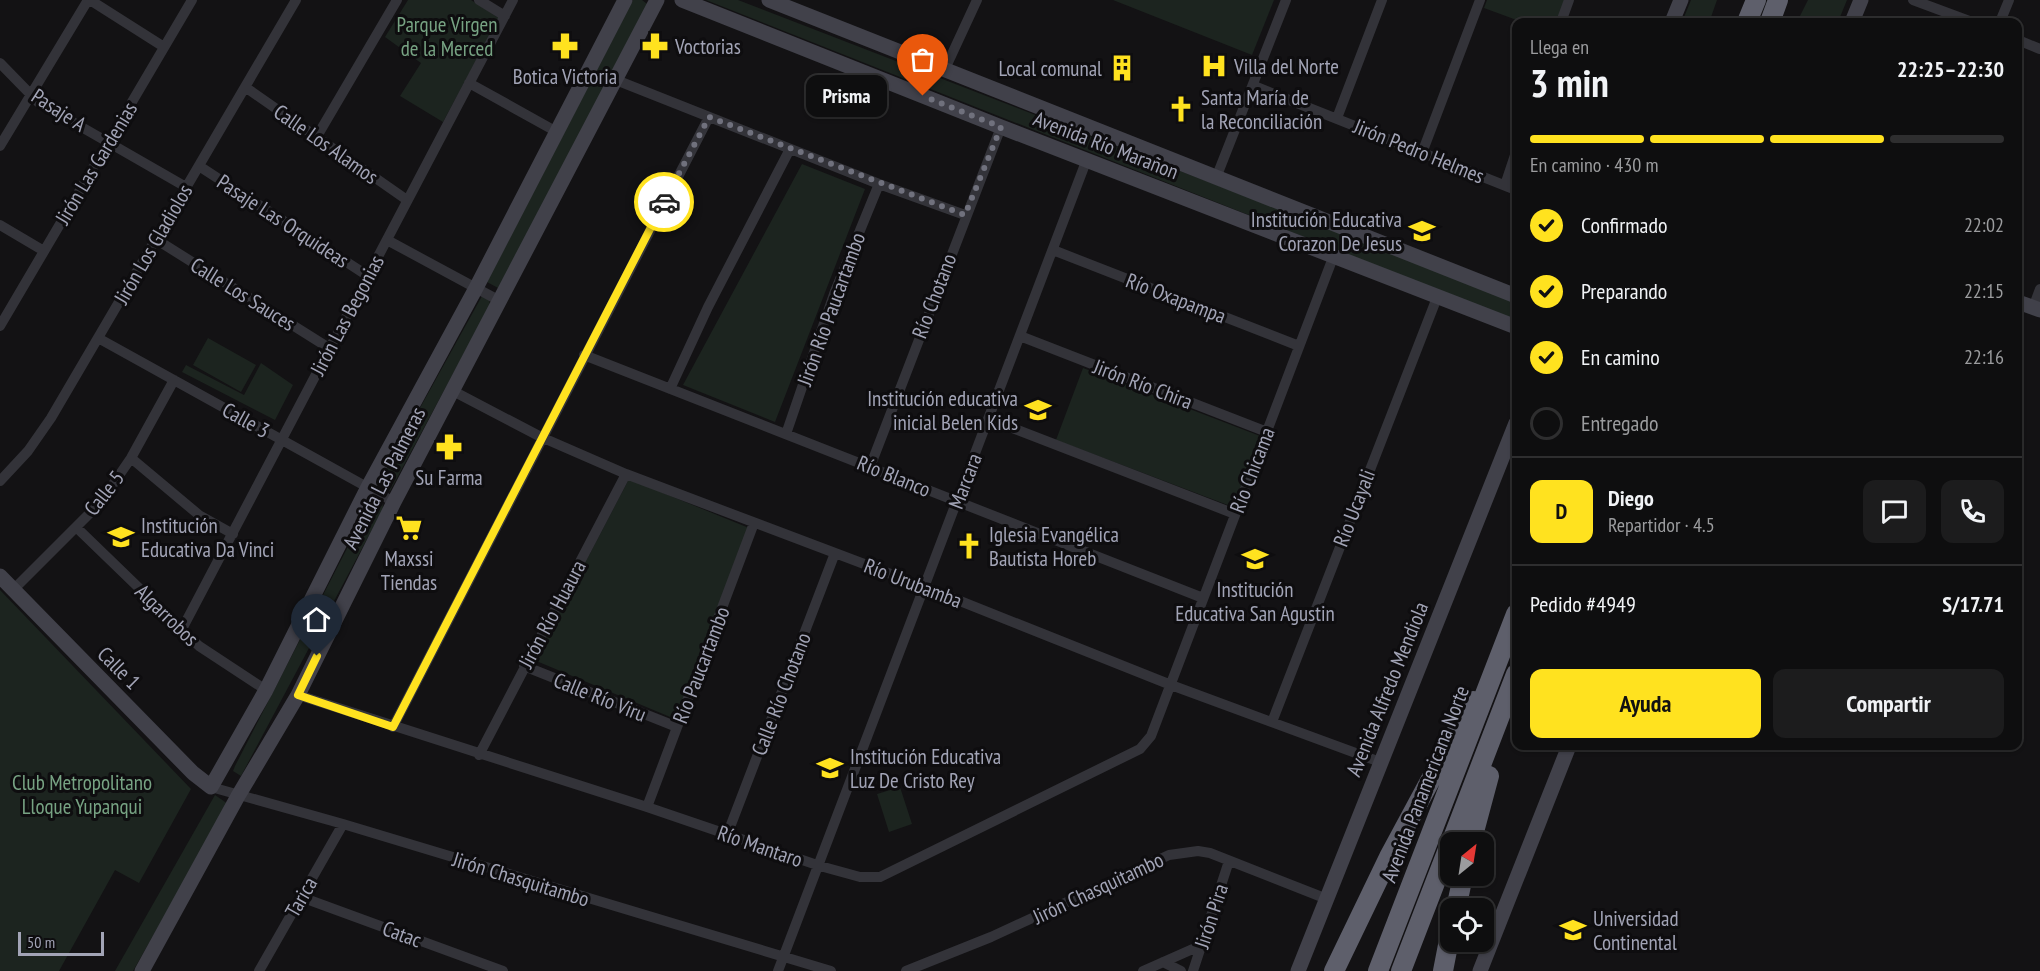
<!DOCTYPE html>
<html lang="es">
<meta charset="utf-8">
<style>
body{margin:0;font-family:"PT Sans Narrow",sans-serif;background:#1c1c1d;color:#f1f3f6;height:100vh;display:flex;flex-direction:column;font-size:22px;white-space:nowrap}
*{box-sizing:border-box;margin:0}
p{font-size:20px;color:#9b9c9e}
.icon{flex:none;width:33px;height:33px;fill:none;stroke:currentColor;stroke-width:2;stroke-linecap:round;stroke-linejoin:round}
.map{position:relative;flex:1;overflow:hidden}
.details{position:absolute;left:1512px;top:18px;width:510px;height:732px;display:flex;flex-direction:column;background:#0e0e0f;border-radius:12px;box-shadow:0 2px 4px #0004,0 0 0 2px #2e2e2f}
.details>*{flex:none}
.needle{width:39px;rotate:30deg}
.fabs{position:absolute;left:1440px;top:832px;display:grid;gap:12px}
.fabs a{display:grid;place-items:center;width:54px;height:54px;border-radius:12px;background:#0e0e0f;box-shadow:0 2px 4px #0004,0 0 0 2px #2e2e2f;font-size:30px}
.scale{position:absolute;left:18px;bottom:15px;width:86px;box-sizing:border-box;padding-left:6px;border:3px solid #a2a4b6;border-top:0;font-size:16px;line-height:21px;white-space:nowrap;color:#a2a4b6;-webkit-text-stroke:4px #0e0d0f;paint-order:stroke}
.pin{position:absolute;display:grid;place-items:center;width:51px;height:51px;color:#fff;margin:-62px -26px;border-radius:50% 50% 50% 0;rotate:-45deg;box-shadow:0 0 6px #0007}
.pin .icon{rotate:45deg}
.courier{position:absolute;display:grid;place-items:center;width:60px;height:60px;margin:-30px;border:4px solid #ffe21f;border-radius:50%;background:#fff;color:#222;box-shadow:0 2px 8px #0007}
.bubble{position:absolute;height:42px;border-radius:12px;background:#0e0e0f;box-shadow:0 2px 4px #0004,0 0 0 2px #2e2e2f;font-size:20px;font-weight:700;line-height:42px;text-align:center}
.headline em{font-style:normal;font-weight:700}
.headline div{display:flex;flex-direction:column-reverse}
.headline{display:flex;align-items:center;justify-content:space-between;height:102px;padding:0 18px}
h1{font-size:39px;font-weight:700;line-height:45px}
.bar{display:grid;grid-template-columns:repeat(4,1fr);gap:9px 6px;align-content:center;height:72px;padding:0 18px}
.bar i{height:8px;border-radius:4px;background:#2e2e2f}
.bar .on{background:#ffe21f}
.bar p{grid-column:span 4}
.line{display:flex;align-items:center;gap:15px;padding:0 18px;border-top:2px solid #2e2e2f}
.line div{flex:1}
.round{display:grid;place-items:center;flex:none;width:63px;height:63px;border-radius:12px;background:#1c1c1d}
ol{padding:0 18px;list-style:none}
li{display:flex;align-items:center;gap:18px;height:66px}
li p{margin-inline-start:auto}
li .icon{padding:6px;border-radius:50%;background:#ffe21f;color:#111;stroke-width:4}
li:last-child{color:#9b9c9e}
li i{width:33px;height:33px;border:3px solid #2e2e2f;border-radius:50%}
.button{display:flex;gap:12px;margin-top:auto;padding:12px 18px}
.button a{flex:1;height:69px;border-radius:12px;background:#ffe21f;color:#111;font-size:24px;font-weight:700;line-height:69px;text-align:center}
.button a+a{background:#1c1c1d;color:#f1f3f6}
.map>svg:first-child{display:block}
.green{fill:#1c241f}
.lines{fill:none;stroke-linecap:round;stroke-linejoin:round}
.street{stroke:#333339;stroke-width:10}
.secondary{stroke:#41414a;stroke-width:15}
.highway{stroke:#5e5f6b;stroke-width:20}
.done{stroke:#70717d;stroke-width:6;stroke-dasharray:0 10.8}
.route{stroke:#ffe21f;stroke-width:8}
.labels{text-anchor:middle;dominant-baseline:central;stroke-width:6;stroke-linejoin:round;paint-order:stroke}
.park-label{font-size:21px;fill:#77a383;stroke:#0e0d0f}
.poi-label{font-size:21px;fill:#a2a4b6;stroke:#0e0d0f;text-anchor:start}
.street-label{font-size:21px;fill:#a2a4b6;stroke:#0e0d0f}
</style>
<div class="map">
<svg width="2040" height="971" viewBox="0 0 2040 971">
<rect width="100%" height="100%" fill="#131214"/>
<path class="green" d="M408,0h63l28,18 -56,104 -43,-26 21,-33 -36,-26z
M633,0h9l9,7 -153,281 -11,-6z
M706,0h32l778,301v20z
M1113,0h161l-22,55z
M1487,0h79l-8,22h-36l-38,-14z
M1691,0h26l-7,20 5,2h-33z
M1808,0h39l-9,22h-41z
M802,164l63,25 -90,233 -92,-37z
M482,296l7,3 1,6 -100,186 -11,-6v-3z
M208,338l48,27 -15,27 -48,-27z
M261,363l32,22 -18,35 -93,-48 4,-7 58,30z
M1083,368l177,68 -27,71 -177,-67z
M629,479l120,49 -74,191 -141,-59z
M374,496l8,4 1,9 -142,267 -8,-5 2,-5z
M0,590l191,199 -52,94 -24,-13 -56,101h-59z
M900,787l12,37 -23,8 -12,-38z
M215,795l13,9 -95,167h-18z"/>
<g class="lines">
<path class="street" d="M90,0l74,47
M479,0l26,16
M1913,0l59,22
M1561,22l8,-22
M2000,22l9,-22
M2018,40l22,9
M0,63l38,39 148,85
M945,69l32,-69
M616,80l263,104 86,31
M469,83l88,49
M1254,86l262,104
M245,87l162,113
M1337,118l45,-118
M316,138l81,-138
M0,146l88,-146
M1422,153l58,-153
M199,166l169,110
M1216,178l70,-178
M1505,185l11,-33
M0,225l44,26
M157,240l172,108
M387,240l113,61
M1053,250l246,96
M2033,308l7,-19
M0,326l192,-326
M1020,336l247,96
M98,338l296,164
M584,355l619,243
M670,389l38,-82 82,-158
M453,391l88,46 85,37 299,113 246,98 209,77
M989,419l246,95
M786,434l48,-140 45,-110
M131,458l68,57 34,19
M870,467l131,-340
M0,481l28,-30 23,-33 245,-418
M77,528l122,118 67,44
M13,590l87,-87 31,-45 43,-78
M181,631l332,-631
M524,666l153,61
M298,695l349,112 173,59 40,11h20l260,-128 11,-13 183,-481
M1272,722l166,-427
M393,727l316,-610
M479,755l147,-281
M211,787l132,37 488,147
M647,807l107,-284
M727,835l108,-282
M301,897l202,74
M1163,962l18,9
M259,971l84,-147
M778,971l309,-812
M906,971l85,-34 178,-82 29,-4 12,2 117,46
M1143,971l61,-27
M1193,971l36,-110"/>
<path class="secondary" d="M682,0l319,127 515,200
M769,0l747,296
M1672,22l9,-22
M1852,22l9,-22
M2018,302l22,8
M0,576l193,197 18,14 55,-97 102,-203 108,-199 149,-288
M142,971l96,-175 60,-101 96,-193 263,-502
M1298,971l218,-548
M1480,971l89,-225"/>
<path class="highway" d="M1747,22l9,-22
M1770,22l8,-22
M1451,843l65,-169
M1471,843l18,-67
M1456,909l7,-33
M1334,971l55,-114 84,-156
M1378,971l138,-357
M1401,971l49,-127
M1443,971l7,-36"/>
</g>
<g class="lines">
<path class="done" d="M664,202l45,-85 256,98 36,-88 -78,-31"/>
<path class="route" d="M317,656l-19,39 95,32 271,-525"/>
</g>
<defs>
<g id="pharmacy-bare" transform="scale(2.07)"><path d="M-2-6h4v4h4v4h-4v4h-4v-4h-4v-4h4Z" fill="#ffe21f" stroke="#0e0d0f" stroke-width="2.5" paint-order="stroke"/></g>
<g id="hospital-bare" transform="scale(2.07)"><path d="M-5-5h3v3.5h4V-5h3V5h-3V1.5h-4V5h-3Z" fill="#ffe21f" stroke="#0e0d0f" stroke-width="2.5" paint-order="stroke"/></g>
<g id="building-bare" transform="scale(2.07)"><path d="M-4-6H4V6H1V3H-1V6H-4ZM-2.5-4.3h1.7v1.8h-1.7ZM.8-4.3h1.7v1.8H.8ZM-2.5-1h1.7V.8h-1.7ZM.8-1h1.7V.8H.8Z" fill="#ffe21f" stroke="#0e0d0f" stroke-width="2.5" paint-order="stroke"/></g>
<g id="church-bare" transform="scale(2.07)"><path d="M-1.2-6h2.4v3.5h3.3v2.4h-3.3V6h-2.4V-.1h-3.3v-2.4h3.3Z" fill="#ffe21f" stroke="#0e0d0f" stroke-width="2.5" paint-order="stroke"/></g>
<g id="school-bare" transform="scale(2.07)"><path d="M0-5L7-2L0 1L-7-2ZM-4 1L0 2.5L4 1V4Q0 6-4 4Z" fill="#ffe21f" stroke="#0e0d0f" stroke-width="2.5" paint-order="stroke"/></g>
<g id="supermarket-bare" transform="scale(2.07)"><path d="M-6-5.5h2.5l.6 2H6L4.5 2H-2.5L-4.4-4H-6ZM-1.5 3.2a1.3 1.3 0 1 0 .1 0ZM3 3.2a1.3 1.3 0 1 0 .1 0Z" fill="#ffe21f" stroke="#0e0d0f" stroke-width="2.5" paint-order="stroke"/></g>
<g id="university-bare" transform="scale(2.07)"><path d="M0-5L7-2L0 1L-7-2ZM-4 1L0 2.5L4 1V4Q0 6-4 4Z" fill="#ffe21f" stroke="#0e0d0f" stroke-width="2.5" paint-order="stroke"/></g>
</defs>
<g fill-rule="evenodd">
<use href="#pharmacy-bare" x="565" y="46"/>
<use href="#pharmacy-bare" x="655" y="46"/>
<use href="#hospital-bare" x="1214" y="66"/>
<use href="#building-bare" x="1122" y="68"/>
<use href="#church-bare" x="1181" y="109"/>
<use href="#school-bare" x="1422" y="231"/>
<use href="#school-bare" x="1038" y="410"/>
<use href="#pharmacy-bare" x="449" y="447"/>
<use href="#supermarket-bare" x="409" y="528"/>
<use href="#school-bare" x="121" y="537"/>
<use href="#church-bare" x="969" y="546"/>
<use href="#school-bare" x="1255" y="559"/>
<use href="#school-bare" x="830" y="768"/>
<use href="#university-bare" x="1573" y="930"/>
</g>
<g class="labels">
<g class="park-label">
<text x="447" y="24">Parque Virgen<tspan x="447" dy="24">de la Merced</tspan></text>
<text x="82" y="782">Club Metropolitano<tspan x="82" dy="24">Lloque Yupanqui</tspan></text>
</g>
<g class="poi-label">
<text x="675" y="46">Voctorias</text>
<text x="1234" y="66">Villa del Norte</text>
<text x="1102" y="68" text-anchor="end">Local comunal</text>
<text x="565" y="76" text-anchor="middle">Botica Victoria</text>
<text x="1201" y="97">Santa María de<tspan x="1201" dy="24">la Reconciliación</tspan></text>
<text x="1402" y="219" text-anchor="end">Institución Educativa<tspan x="1402" dy="24">Corazon De Jesus</tspan></text>
<text x="1018" y="398" text-anchor="end">Institución educativa<tspan x="1018" dy="24">inicial Belen Kids</tspan></text>
<text x="449" y="477" text-anchor="middle">Su Farma</text>
<text x="141" y="525">Institución<tspan x="141" dy="24">Educativa Da Vinci</tspan></text>
<text x="989" y="534">Iglesia Evangélica<tspan x="989" dy="24">Bautista Horeb</tspan></text>
<text x="409" y="558" text-anchor="middle">Maxssi<tspan x="409" dy="24">Tiendas</tspan></text>
<text x="1255" y="589" text-anchor="middle">Institución<tspan x="1255" dy="24">Educativa San Agustin</tspan></text>
<text x="850" y="756">Institución Educativa<tspan x="850" dy="24">Luz De Cristo Rey</tspan></text>
<text x="1593" y="918">Universidad<tspan x="1593" dy="24">Continental</tspan></text>
</g>
<g class="street-label">
<text transform="translate(59 110) rotate(33)">Pasaje A</text>
<text transform="translate(326 144) rotate(35)">Calle Los Alamos</text>
<text transform="translate(1106 145) rotate(21)">Avenida Río Marañon</text>
<text transform="translate(1419 151) rotate(22)">Jirón Pedro Helmes</text>
<text transform="translate(96 163) rotate(-59)">Jirón Las Gardenias</text>
<text transform="translate(283 221) rotate(33)">Pasaje Las Orquideas</text>
<text transform="translate(153 244) rotate(-60)">Jirón Los Gladiolos</text>
<text transform="translate(243 294) rotate(32)">Calle Los Sauces</text>
<text transform="translate(934 296) rotate(-69)">Río Chotano</text>
<text transform="translate(1176 298) rotate(21)">Río Oxapampa</text>
<text transform="translate(831 309) rotate(-70)">Jirón Río Paucartambo</text>
<text transform="translate(347 315) rotate(-62)">Jirón Las Begonias</text>
<text transform="translate(1143 384) rotate(21)">Jirón Río Chira</text>
<text transform="translate(246 420) rotate(29)">Calle 3</text>
<text transform="translate(1252 470) rotate(-69)">Río Chicama</text>
<text transform="translate(894 476) rotate(22)">Río Blanco</text>
<text transform="translate(384 478) rotate(-63)">Avenida Las Palmeras</text>
<text transform="translate(965 481) rotate(-69)">Marcara</text>
<text transform="translate(104 493) rotate(-52)">Calle 5</text>
<text transform="translate(1354 508) rotate(-69)">Río Ucayali</text>
<text transform="translate(913 583) rotate(21)">Río Urubamba</text>
<text transform="translate(552 614) rotate(-62)">Jirón Río Huaura</text>
<text transform="translate(167 615) rotate(44)">Algarrobos</text>
<text transform="translate(701 665) rotate(-69)">Río Paucartambo</text>
<text transform="translate(119 668) rotate(45)">Calle 1</text>
<text transform="translate(1387 689) rotate(-68)">Avenida Alfredo Mendiola</text>
<text transform="translate(781 694) rotate(-69)">Calle Río Chotano</text>
<text transform="translate(600 697) rotate(22)">Calle Río Viru</text>
<text transform="translate(1425 784) rotate(-69)">Avenida Panamericana Norte</text>
<text transform="translate(760 846) rotate(19)">Río Mantaro</text>
<text transform="translate(521 879) rotate(17)">Jirón Chasquitambo</text>
<text transform="translate(1098 888) rotate(-25)">Jirón Chasquitambo</text>
<text transform="translate(301 897) rotate(-60)">Tarica</text>
<text transform="translate(1211 916) rotate(-72)">Jirón Pira</text>
<text transform="translate(402 934) rotate(20)">Catac</text>
</g>
</g>
</svg>
<div class="fabs">
<a><svg class="needle" viewBox="-14 -14 28 28"><path d="M0-13l5 13h-10z" fill="#e53935"/><path d="M0 13l5-13h-10z" fill="#9b9c9e"/></svg></a>
<a><svg class="icon" aria-label="locate" viewBox="0 0 24 24"><circle cx="12" cy="12" r="6"/><path d="M12 2v4M12 18v4M2 12h4M18 12h4"/></svg></a>
</div>
<div class="scale">50 m</div>
<div class="pin" style="left:923px;top:96px;background:#ea580c"><svg class="icon" aria-label="bag" viewBox="0 0 24 24"><path d="M5 8h14l-1 12H6zM9 8a3 3 0 0 1 6 0"/></svg></div>
<div class="pin" style="left:317px;top:656px;background:#1f2937"><svg class="icon" aria-label="home" viewBox="0 0 24 24"><path d="M3 11l9-7 9 7M6 9v11h12V9"/></svg></div>
<div class="courier" style="left:664px;top:202px"><svg class="icon" aria-label="car" viewBox="0 0 24 24"><path d="M5 17H2v-5l4-1 3-4h7l3 4 3 1v5h-3M9 17h6M6 11h13"/><circle cx="7" cy="17" r="2"/><circle cx="17" cy="17" r="2"/></svg></div>
<div class="bubble" style="left:806px;top:75px;width:81px">Prisma</div>
<section class="details">
<div class="headline"><div><h1>3 min</h1><p>Llega en</p></div><em>22:25–22:30</em></div>
<div class="bar"><i class="on"></i><i class="on"></i><i class="on"></i><i></i><p>En camino · 430 m</p></div>
<ol>
<li><svg class="icon" aria-label="check" viewBox="0 0 24 24"><path d="M5 12l5 5 9-10"/></svg>Confirmado<p>22:02</p></li>
<li><svg class="icon" aria-label="check" viewBox="0 0 24 24"><path d="M5 12l5 5 9-10"/></svg>Preparando<p>22:15</p></li>
<li><svg class="icon" aria-label="check" viewBox="0 0 24 24"><path d="M5 12l5 5 9-10"/></svg>En camino<p>22:16</p></li>
<li><i></i>Entregado</li>
</ol>
<div class="line" style="height:108px"><b class="round" style="background:#ffe21f;color:#111">D</b><div><b>Diego</b><p>Repartidor · 4.5</p></div><a class="round"><svg class="icon" aria-label="chat" viewBox="0 0 24 24"><path d="M4 5h16v11H9l-5 4z"/></svg></a><a class="round"><svg class="icon" aria-label="phone" viewBox="0 0 24 24"><path d="M5 4h4l2 5-3 2q2 4 5 5l2-3 5 2v4C11 20 4 13 5 4z"/></svg></a></div>
<div class="line" style="height:78px"><div>Pedido #4949</div><b>S/17.71</b></div>
<div class="button"><a>Ayuda</a><a>Compartir</a></div>
</section>
</div>
